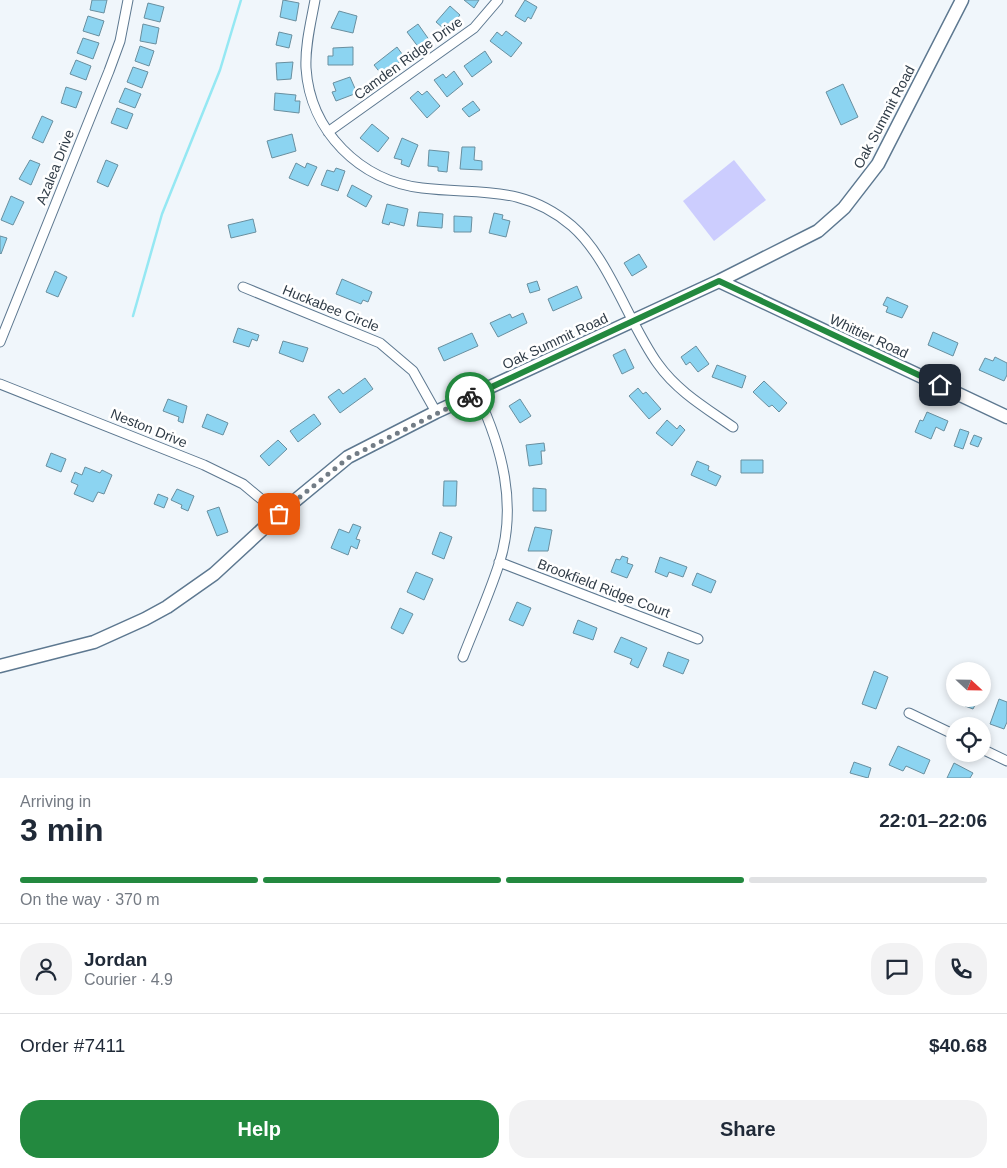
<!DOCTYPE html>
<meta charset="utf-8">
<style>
body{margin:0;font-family:Helvetica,sans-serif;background:#f2f2f3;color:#1f2937;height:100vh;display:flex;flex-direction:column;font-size:19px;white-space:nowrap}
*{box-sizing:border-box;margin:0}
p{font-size:16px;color:#747a83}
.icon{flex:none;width:28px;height:28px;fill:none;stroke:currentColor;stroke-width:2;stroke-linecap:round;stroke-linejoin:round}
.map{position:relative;height:778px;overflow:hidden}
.drawer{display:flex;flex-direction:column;background:#fff;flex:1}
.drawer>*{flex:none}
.needle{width:32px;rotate:112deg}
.controls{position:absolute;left:946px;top:662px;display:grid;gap:10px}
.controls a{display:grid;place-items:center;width:45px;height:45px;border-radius:50%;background:#fff;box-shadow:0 2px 8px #0003;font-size:25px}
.pin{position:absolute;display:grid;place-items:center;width:42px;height:42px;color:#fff;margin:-21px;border-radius:10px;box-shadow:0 2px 8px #0006}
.courier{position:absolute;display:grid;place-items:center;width:50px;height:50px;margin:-25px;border:4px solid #23893f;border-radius:50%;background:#fff;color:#222;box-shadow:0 1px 6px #0007}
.headline em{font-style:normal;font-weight:700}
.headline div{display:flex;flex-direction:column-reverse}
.headline{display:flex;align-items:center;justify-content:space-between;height:85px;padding:0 20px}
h1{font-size:32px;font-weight:700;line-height:38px}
.bar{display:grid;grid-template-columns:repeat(4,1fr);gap:8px 5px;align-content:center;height:60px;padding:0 20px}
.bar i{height:6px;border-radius:4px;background:#e0e1e3}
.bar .current{background:#23893f}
.bar p{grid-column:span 4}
.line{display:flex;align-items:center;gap:12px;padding:0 20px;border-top:1px solid #e0e1e3}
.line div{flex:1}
.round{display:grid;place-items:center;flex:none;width:52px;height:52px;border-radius:20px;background:#f2f2f3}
.cta{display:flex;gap:10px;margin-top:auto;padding:10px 20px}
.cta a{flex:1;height:58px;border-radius:20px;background:#23893f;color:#fff;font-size:20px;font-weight:700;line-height:58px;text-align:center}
.cta a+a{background:#f2f2f3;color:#1f2937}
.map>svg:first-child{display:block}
.green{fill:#cccdfe}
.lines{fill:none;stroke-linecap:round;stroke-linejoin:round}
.stream{stroke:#95e8f3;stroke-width:2.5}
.building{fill:#8cd4f1;stroke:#698f9f}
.street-casing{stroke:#5d7890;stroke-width:11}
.secondary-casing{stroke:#5d7890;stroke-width:15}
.street{stroke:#fff;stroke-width:9}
.secondary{stroke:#fff;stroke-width:12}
.done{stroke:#737d86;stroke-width:5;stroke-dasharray:0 9}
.route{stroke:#23893f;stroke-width:6}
.labels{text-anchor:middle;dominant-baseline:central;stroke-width:5;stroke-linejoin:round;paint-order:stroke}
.street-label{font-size:14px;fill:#303c47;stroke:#fff}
</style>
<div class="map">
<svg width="1007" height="778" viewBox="0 0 1007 778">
<rect width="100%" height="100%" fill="#f0f6fb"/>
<path class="green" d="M734,160l32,40 -52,41 -31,-40z"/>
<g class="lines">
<path class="stream" d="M133,316l29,-102 58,-144 21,-70"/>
</g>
<path class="building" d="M92,0h15l-3,13 -14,-3z
M283,0l16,3 -3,18 -16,-4z
M464,0h15l-5,8z
M525,0l12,7 -6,12 -3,-2 -3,5 -10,-6z
M148,3l16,4 -4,15 -16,-4z
M450,6l10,9 -9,11 -4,-3 -4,5 -7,-6z
M339,11l18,5 -4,17 -22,-5z
M88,16l16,5 -5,15 -16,-5z
M143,24l16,4 -3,16 -16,-3z
M418,24l12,17 -11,7 -12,-16z
M506,31l16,12 -11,14 -21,-16 7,-9 5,4z
M279,32l13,3 -3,13 -13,-3z
M83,38l16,5 -6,16 -16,-6z
M140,46l14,5 -5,15 -14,-5z
M353,47v18h-25v-9h5v-8z
M397,47l8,11 -23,17 -8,-10z
M485,51l7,11 -20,15 -8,-11z
M76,60l15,6 -5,14 -16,-6z
M293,62l-2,17 -14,1 -1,-17z
M133,67l15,5 -6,16 -15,-6z
M454,71l9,13 -16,13 -13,-17 9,-6 3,4z
M350,77l7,16 -21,8 -4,-9 4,-1 -3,-8z
M843,84l15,33 -17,8 -15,-33z
M66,87l16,5 -6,16 -15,-5z
M125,88l16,6 -6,14 -16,-6z
M418,91l4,4 5,-4 13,15 -13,12 -17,-20z
M275,93l21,2 -1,6h5l-1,12 -25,-3z
M473,101l7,9 -11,7 -7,-8z
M117,108l16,6 -6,15 -16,-6z
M42,116l11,5 -10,22 -11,-5z
M372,124l17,14 -11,14 -18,-14z
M292,134l4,17 -24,7 -5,-17z
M402,138l16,7 -9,22 -8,-3 1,-4 -8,-2z
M462,147h13l-1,13 8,1v9l-22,-1z
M429,150l20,2 -2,20 -9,-1v-4l-10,-1z
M30,160l10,4 -9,21 -12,-6z
M106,160l12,5 -10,22 -11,-5z
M296,163l9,5 2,-5 10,4 -9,19 -19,-8z
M336,168l9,3 -7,20 -17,-6 6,-15 7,2z
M352,185l20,11 -6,11 -19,-11z
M11,196l13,6 -11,23 -12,-5z
M387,204l21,5 -4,17 -14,-4 -1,3 -7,-2z
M419,212l24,2 -1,14 -25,-2z
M494,213l9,2 -1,4 8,2 -4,16 -17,-4z
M454,216l18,1 -1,15h-17z
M253,219l3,13 -25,6 -3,-13z
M0,236l7,2 -6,16 -1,-1z
M639,254l8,13 -15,9 -8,-13z
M55,271l12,6 -9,20 -12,-5z
M342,279l30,13 -4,10 -5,-2 -2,4 -25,-10z
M537,281l3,9 -10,3 -3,-9z
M577,286l5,12 -29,13 -5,-12z
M887,297l21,9 -6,12 -16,-6 2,-5 -5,-2z
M523,313l4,10 -29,14 -8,-14 20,-9 2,4z
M238,328l21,7 -2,6 -5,-2 -3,8 -16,-5z
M933,332l25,11 -5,13 -25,-11z
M472,333l6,13 -34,15 -6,-13z
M283,341l25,7 -5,14 -24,-9z
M696,346l13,18 -11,8 -8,-10 -4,3 -5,-8z
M625,349l9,19 -12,6 -9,-19z
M995,357l12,6v12l-3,6 -25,-11 6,-12 8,3z
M717,365l29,11 -4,12 -30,-11z
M365,378l8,11 -33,24 -12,-16 11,-8 4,5z
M764,381l23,22 -8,9 -7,-7 -3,2 -16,-15z
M638,388l5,6 3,-2 15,17 -12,10 -20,-23z
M168,399l19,7 -4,17 -5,-2 1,-4 -16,-6z
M520,399l11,17 -11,7 -11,-17z
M927,412l21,9 -4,10 -8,-4 -5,12 -16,-7 5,-12 3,1z
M207,414l21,9 -5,12 -21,-8z
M314,414l7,10 -23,18 -8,-11z
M667,420l10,9 3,-4 5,5 -13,16 -16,-13z
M960,429l9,3 -6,17 -9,-3z
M974,435l8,3 -4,9 -8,-3z
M278,440l9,9 -18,17 -9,-10z
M544,443l1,8h-4l1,13 -13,2 -3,-21z
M51,453l15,6 -5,13 -15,-6z
M741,460h22v13h-22z
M697,461l12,5 -1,4 13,6 -5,10 -25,-11z
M85,467l15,6 2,-3 10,5 -8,19 -6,-2 -5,10 -19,-8 4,-9 -7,-3 4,-10 7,3z
M444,481h13l-1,25h-13z
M533,488l13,1v22h-13z
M177,489l17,7 -6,15 -7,-3 1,-3 -11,-5z
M158,494l10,4 -4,10 -10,-4z
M219,507l9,25 -11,4 -10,-25z
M353,524l8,3 -5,12 4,1 -3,9 -6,-3 -3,9 -17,-7 8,-19 10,4z
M535,527l17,3 -4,21h-20z
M440,532l12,5 -8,22 -12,-5z
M622,556l6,2 -1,5 6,2 -6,13 -16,-6 5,-13 4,1z
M660,557l27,10 -4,10 -14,-5 -2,5 -12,-5z
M416,572l17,7 -9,21 -17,-8z
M697,573l19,8 -5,12 -19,-8z
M517,602l14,6 -8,18 -14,-6z
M400,608l13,6 -10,20 -12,-6z
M578,620l19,8 -4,12 -20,-7z
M621,637l26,11 -9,20 -8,-4 2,-5 -18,-7z
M668,652l21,8 -6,14 -20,-8z
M874,671l14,6 -12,32 -14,-5z
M968,699h10l-5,10 -8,-3z
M999,699l8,3v20l-3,7 -14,-5z
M898,746l32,14 -6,14 -18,-8 -3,5 -14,-6z
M854,762l17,6 -3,10 -18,-5z
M954,763l19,10 -3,5h-23z"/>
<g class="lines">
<g class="street-casing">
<path id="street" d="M315,0c-4,22 -10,45 -9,68 4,63 54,113 116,120 57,7 101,-4 150,38 37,32 57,98 86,138 19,27 48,44 75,63
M328,132l146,-104 24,-28
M243,287l137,56 33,28 23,41
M0,342l109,-271 11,-30 8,-41
M0,384l204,81 39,19 36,30
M499,562l199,77
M463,657c12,-31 26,-62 36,-93 19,-58 3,-117 -22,-170
M909,713l46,22
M982,749l25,12"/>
</g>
<g class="secondary-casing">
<path id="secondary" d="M719,281l288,136
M0,666l94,-24 51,-23 22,-12 47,-33 65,-60 69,-57 88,-45 283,-131 99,-50 26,-23 34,-44 84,-164"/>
</g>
<use href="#street" class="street"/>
<use href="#secondary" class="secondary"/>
</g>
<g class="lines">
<path class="done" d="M279,514l69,-56 122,-61"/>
<path class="route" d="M470,397l249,-116 221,104"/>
</g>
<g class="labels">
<g class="street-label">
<text transform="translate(408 58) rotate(-36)">Camden Ridge Drive</text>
<text transform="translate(884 117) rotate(-62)">Oak Summit Road</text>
<text transform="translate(55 167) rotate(-68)">Azalea Drive</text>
<text transform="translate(331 308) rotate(22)">Huckabee Circle</text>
<text transform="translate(869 336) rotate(25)">Whittier Road</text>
<text transform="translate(555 341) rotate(-25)">Oak Summit Road</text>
<text transform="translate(149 428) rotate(22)">Neston Drive</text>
<text transform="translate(604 588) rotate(21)">Brookfield Ridge Court</text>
</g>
</g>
</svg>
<div class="controls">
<a><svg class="needle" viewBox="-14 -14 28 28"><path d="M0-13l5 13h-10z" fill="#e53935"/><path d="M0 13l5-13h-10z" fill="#747a83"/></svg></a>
<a><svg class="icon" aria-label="locate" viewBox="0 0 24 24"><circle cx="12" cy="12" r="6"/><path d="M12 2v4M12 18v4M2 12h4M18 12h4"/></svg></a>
</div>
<div class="pin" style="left:279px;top:514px;background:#ea580c"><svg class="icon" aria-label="bag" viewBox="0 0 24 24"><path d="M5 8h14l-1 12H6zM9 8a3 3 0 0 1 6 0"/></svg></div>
<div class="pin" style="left:940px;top:385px;background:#1f2937"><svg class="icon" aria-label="home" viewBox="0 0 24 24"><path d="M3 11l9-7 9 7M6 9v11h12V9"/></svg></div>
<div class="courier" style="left:470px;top:397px"><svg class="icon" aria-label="bike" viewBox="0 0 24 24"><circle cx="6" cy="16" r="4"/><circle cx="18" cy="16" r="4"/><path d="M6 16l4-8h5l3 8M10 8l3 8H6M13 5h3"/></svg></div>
</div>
<section class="drawer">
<div class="headline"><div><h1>3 min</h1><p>Arriving in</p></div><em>22:01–22:06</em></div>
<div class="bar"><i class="current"></i><i class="current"></i><i class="current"></i><i></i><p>On the way · 370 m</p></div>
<div class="line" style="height:90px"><a class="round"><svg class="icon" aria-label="person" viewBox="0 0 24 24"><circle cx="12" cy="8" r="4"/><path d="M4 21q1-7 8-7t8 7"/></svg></a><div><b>Jordan</b><p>Courier · 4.9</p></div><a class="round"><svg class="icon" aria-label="chat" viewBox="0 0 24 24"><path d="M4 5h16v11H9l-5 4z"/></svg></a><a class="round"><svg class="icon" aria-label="phone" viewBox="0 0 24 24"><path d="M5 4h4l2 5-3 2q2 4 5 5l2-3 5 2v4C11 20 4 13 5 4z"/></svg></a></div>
<div class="line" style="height:65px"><div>Order #7411</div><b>$40.68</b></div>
<div class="cta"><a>Help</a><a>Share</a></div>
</section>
